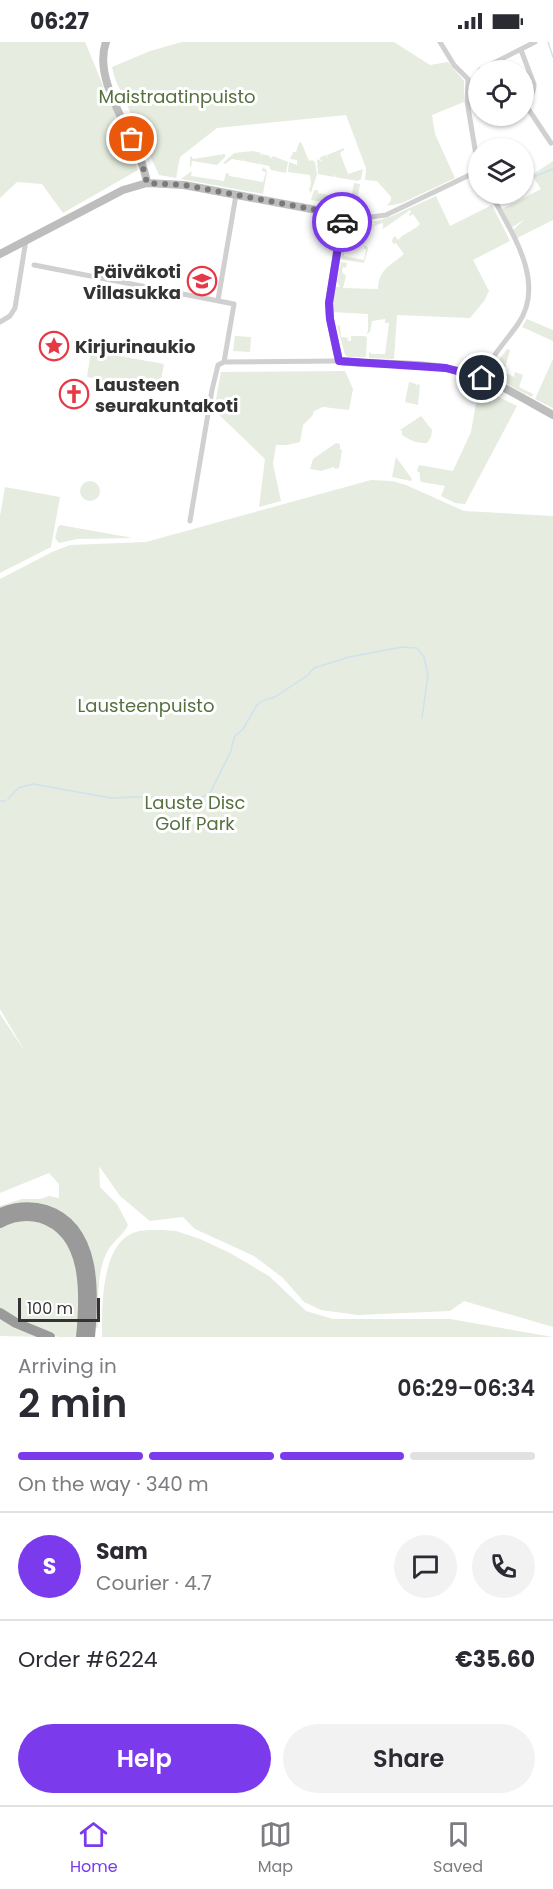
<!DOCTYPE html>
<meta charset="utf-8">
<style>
body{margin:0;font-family:Poppins,sans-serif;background:#f2f2f3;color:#2b2b33;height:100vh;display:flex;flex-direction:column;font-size:22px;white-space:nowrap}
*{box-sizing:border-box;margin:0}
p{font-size:20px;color:#7c7c81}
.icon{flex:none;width:33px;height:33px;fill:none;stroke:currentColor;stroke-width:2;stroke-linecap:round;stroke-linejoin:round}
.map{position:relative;height:1295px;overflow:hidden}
.side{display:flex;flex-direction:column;background:#fff;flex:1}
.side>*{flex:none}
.buttons{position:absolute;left:468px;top:18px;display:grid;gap:12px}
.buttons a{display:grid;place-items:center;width:66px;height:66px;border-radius:50%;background:#fff;box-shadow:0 2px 4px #0004;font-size:30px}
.scale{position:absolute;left:18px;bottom:15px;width:82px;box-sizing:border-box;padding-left:6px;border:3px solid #333;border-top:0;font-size:16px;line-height:21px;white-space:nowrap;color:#333;-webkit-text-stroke:4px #fff;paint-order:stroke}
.pin{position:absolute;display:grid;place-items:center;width:51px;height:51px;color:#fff;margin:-26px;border:3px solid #fff;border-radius:50%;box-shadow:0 2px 6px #0007}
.courier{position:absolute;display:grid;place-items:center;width:60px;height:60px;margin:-30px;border:4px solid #7c3aed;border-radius:50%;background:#fff;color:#222;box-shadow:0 2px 8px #0007}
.summary em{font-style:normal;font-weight:600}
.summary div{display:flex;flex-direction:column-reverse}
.summary{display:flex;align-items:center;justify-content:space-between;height:102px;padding:0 18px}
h1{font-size:39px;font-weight:600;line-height:45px}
.bar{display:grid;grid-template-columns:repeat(4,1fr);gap:9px 6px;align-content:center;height:72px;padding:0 18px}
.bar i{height:8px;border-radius:4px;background:#e1e1e2}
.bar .active{background:#7c3aed}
.bar p{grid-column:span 4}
.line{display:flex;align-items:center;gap:15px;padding:0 18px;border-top:2px solid #e1e1e2}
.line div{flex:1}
.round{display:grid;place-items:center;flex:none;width:63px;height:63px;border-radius:32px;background:#f2f2f3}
.primary-button{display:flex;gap:12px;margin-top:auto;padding:12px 18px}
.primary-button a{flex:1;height:69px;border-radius:36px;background:#7c3aed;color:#fff;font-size:24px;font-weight:600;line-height:69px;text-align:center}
.primary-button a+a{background:#f2f2f3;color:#2b2b33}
.status{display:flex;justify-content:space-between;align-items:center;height:42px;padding:0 30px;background:#fff;direction:ltr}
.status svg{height:16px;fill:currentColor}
.menu{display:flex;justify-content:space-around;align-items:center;height:84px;border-top:2px solid #e1e1e2;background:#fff;font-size:16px;color:#7c7c81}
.menu a{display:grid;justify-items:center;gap:3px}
.menu .active{color:#7c3aed}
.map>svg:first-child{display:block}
.green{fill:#e6ecdf}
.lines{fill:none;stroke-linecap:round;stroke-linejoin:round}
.stream{stroke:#cfe2ee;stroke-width:1.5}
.street{stroke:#d0d0d0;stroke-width:5}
.secondary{stroke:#bdbdbd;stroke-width:8}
.highway{stroke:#9a9a9a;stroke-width:10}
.done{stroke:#7a7a7a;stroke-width:6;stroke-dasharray:0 10.8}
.route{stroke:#7c3aed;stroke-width:8}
.labels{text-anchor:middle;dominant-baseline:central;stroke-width:6;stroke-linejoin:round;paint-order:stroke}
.park-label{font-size:18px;fill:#56703f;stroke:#fff}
.poi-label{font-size:18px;font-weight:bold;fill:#333;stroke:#fff;text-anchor:start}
</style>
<div class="status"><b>06:27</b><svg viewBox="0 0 49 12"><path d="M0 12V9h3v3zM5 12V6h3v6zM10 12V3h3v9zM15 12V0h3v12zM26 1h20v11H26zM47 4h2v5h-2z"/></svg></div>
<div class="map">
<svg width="553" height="1295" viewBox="0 0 553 1295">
<rect width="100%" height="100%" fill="#fff"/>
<path class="green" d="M0,0h85l53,128 -75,43 -21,-29 -25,-2 -17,16z
M182,0h212l36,23 18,-3 16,19v21l-32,13 3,19 20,44 -53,25 -15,3 4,-6v-3l-14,-16 -12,-1 1,-12 -20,-53 -129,13 -37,29 -4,21 -17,-3 -44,-96 -3,-12 38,-16z
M301,100l8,19 3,-1 3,2 2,12 -6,19 -2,-3 2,-6 -1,-9 -22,-3 1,-10 8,3v-5l-7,-1 3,-7h3l3,-9z
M344,106v2l-4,3 8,21 15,-5 -2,10 -3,2 -23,-4 -1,-4v4l-16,-3 -1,-15 6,3 -4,-4 7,-3 2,4 -1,-4z
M253,109l8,2v3l1,-2 8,2v3l3,-3 15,6 -2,11 -15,-3 -2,-4 -9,-2v-3l-1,3 -15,-3v-3l-1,3 -11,-2 -7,5 -2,-1 11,-10z
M225,112v3l-8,8 -25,-4 -1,6h-1v-10l1,-1 2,3z
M553,119v59l-36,18 -4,-8 12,-11 -14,9 -9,-19 39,-20 -9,-14z
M263,125l4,4 -4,23 -82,-15 11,-8 -1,5 33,5 2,-8 3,1v2l34,6 3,-10 -4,-1z
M354,141l6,1 -2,12h2l-2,12v-8l-3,8 -44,-8 3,-10h4v3l33,6z
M436,154l14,30 42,-21 18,36 -37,19 16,31 -5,10 -14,17 -73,-3 -3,44 -25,-1v-6l3,2h13l4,-31h-4v-4l-13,2 -2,11 -4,2 2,-3v-17l-36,-2 3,-25h5l-3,-6 4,-19 6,1 -1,5 -3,-1 -1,5 4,4 -3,12 35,1c1,-20 12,-23 26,-35l-8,-11 -2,1 -2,-2 1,-4 2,-2 3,4c7,-8 16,-9 22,-16l-7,-10 -3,2 -1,-2 2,-2 -1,-2 -27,19v-6l-11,3v-1l4,-1 -3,-2 19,-6z
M346,182l16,1v3l-15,-2 -1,10 12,2 1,2 -2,3 -11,-2 -2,15 20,4 2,-11h-2v-3h3l1,3 -4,14 -24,-4z
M527,277l26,11v11l-31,-14z
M337,283l3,1 1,11 9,1 -3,1 1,2h3v-5h14l2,2 -1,19h-18l-3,-2z
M235,294l16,1 -1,15 -17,-1z
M507,307l3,1 -6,22 10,5 1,-5 8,3 -4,12 14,7 -1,3c-10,-6 -40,-16 -36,-31 2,-6 8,-12 11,-17z
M91,309l73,13 -5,26 -72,-13z
M553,317v49l-18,-9z
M345,329l8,18 -4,21 -26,-3 -9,4 -2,5 -9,9 -3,17 -13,3h-11l-3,19 8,37 -22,6 6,-48 -51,-49 7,-38z
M409,340l7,2v3l1,-3 3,1 -2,20 -13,-3z
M472,342l45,22 -52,98 -10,-1 -14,-7 4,-10 -24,-4 -1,-3v-6l-3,-2 2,-6 34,6 18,-39 5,-29 -10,-8 -3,1z
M421,374l11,14 -1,7 -4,6c-12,0 -15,-2 -25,-8v-4l-2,-1z
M336,401l4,1v5l2,1 -3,18 -4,1 -1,-2 -13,4 -11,-2 3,-10z
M396,415l16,22 -1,2 -19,-4z
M371,438l21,1 14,4 58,26 89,5v811l-89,-26 -14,10 -92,4 -37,-5 -17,-8 -21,-24 -29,-22 -59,-27 -12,-12 -33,4 -30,-25 -21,-30 1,21 17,17 11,21c-4,9 -12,14 -18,22 -15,22 -11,56 -12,81l-4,-1 -14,-94 -80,-24v-3l22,-7h18l9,-3 10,2v-14l-10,-11 -49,20v-179l26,39 -26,-44v-430l52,-27 18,-7 76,-3z
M80 449a10 10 0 1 1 20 0a10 10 0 1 1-20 0Z
M5,445l55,10 -9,50 -51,26v-57z
M60,483l73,13 -56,1 -18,4 -4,-5 3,-11z
M18,1178c70,1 61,67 60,117h-20l-20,-8 -38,-20v-81z
M162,1188l14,1 24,8 30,14 39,23 37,35 27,8h117l103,18h-451c0,-29 -1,-86 27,-102 10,-6 22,-5 33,-5z
M0,1275l41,20 -41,-1z"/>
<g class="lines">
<path class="stream" d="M548,0l5,15
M536,134l17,-7
M8,757l10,-11 15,-4 78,14 24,-1 60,2 7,-2 8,-4 21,-42 1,-6 3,-9 8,-7 14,-24 7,-5 11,-3 33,-22 6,-7 35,-11 53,-10 15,1 7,9 4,18 -6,43
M0,759h5"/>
<path class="street" d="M440,0l14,23 14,14
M521,8l13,34c1,9 -6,14 -7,23l24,36
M480,28l55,-28
M468,37l-1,22 11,66
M343,173l28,2 15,-2 92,-44
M34,223l200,39 -10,58
M218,258l18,-105
M0,280l10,-6 5,-8 11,-68
M482,336c6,-18 25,-38 36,-54 29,-42 -7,-92 -27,-130
M190,479l22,-131 6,-25 6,-3 115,-1"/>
<path class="secondary" d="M106,0c-15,42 34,97 41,141
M0,212l123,-64 24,-7 37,2 159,30 -14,88 1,16 9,42c42,5 87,0 128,12 30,8 58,27 86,42"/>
<path class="highway" d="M0,1171c15,-6 30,-8 46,-3 51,17 48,83 44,127
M0,1181c13,-7 27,-9 41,-5 48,15 44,79 40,119
M0,1271l16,10 34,14"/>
</g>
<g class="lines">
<path class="done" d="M132,97l8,17 7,27 37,2 159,30 -1,7"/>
<path class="route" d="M342,180l-13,81 1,16 9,42 107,7 36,10"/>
</g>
<defs>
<g id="school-ring" transform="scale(1.5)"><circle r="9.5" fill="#fff" stroke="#e63946" stroke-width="1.5"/><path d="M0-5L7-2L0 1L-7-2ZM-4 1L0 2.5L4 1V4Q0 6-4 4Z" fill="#e63946"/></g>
<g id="sight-ring" transform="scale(1.5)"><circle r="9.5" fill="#fff" stroke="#e63946" stroke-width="1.5"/><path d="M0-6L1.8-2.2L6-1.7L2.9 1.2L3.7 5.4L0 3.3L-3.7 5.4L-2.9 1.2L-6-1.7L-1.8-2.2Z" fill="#e63946"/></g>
<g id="church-ring" transform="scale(1.5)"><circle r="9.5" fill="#fff" stroke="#e63946" stroke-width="1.5"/><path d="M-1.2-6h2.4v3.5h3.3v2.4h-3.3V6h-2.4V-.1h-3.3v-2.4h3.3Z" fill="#e63946"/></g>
</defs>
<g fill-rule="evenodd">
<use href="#school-ring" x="202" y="239"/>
<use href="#sight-ring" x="54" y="304"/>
<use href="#church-ring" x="74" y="352"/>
</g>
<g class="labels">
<g class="park-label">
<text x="177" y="54">Maistraatinpuisto</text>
<text x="146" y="663">Lausteenpuisto</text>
<text x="195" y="760">Lauste Disc<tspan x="195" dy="21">Golf Park</tspan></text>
</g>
<g class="poi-label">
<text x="181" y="229" text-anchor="end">Päiväkoti<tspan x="181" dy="21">Villasukka</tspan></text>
<text x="75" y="304">Kirjurinaukio</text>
<text x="95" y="342">Lausteen<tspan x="95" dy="21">seurakuntakoti</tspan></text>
</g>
</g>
</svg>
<div class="buttons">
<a><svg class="icon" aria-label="locate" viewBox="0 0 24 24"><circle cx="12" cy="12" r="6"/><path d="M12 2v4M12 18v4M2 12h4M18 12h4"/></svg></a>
<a><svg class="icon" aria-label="layers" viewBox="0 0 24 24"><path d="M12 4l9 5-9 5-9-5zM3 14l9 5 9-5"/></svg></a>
</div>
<div class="scale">100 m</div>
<div class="pin" style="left:132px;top:97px;background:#ea580c"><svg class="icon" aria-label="bag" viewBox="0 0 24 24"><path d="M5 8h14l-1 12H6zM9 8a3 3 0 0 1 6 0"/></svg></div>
<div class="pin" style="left:482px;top:336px;background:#1f2937"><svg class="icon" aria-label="home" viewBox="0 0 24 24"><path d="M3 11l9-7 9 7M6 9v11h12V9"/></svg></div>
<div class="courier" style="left:342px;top:180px"><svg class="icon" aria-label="car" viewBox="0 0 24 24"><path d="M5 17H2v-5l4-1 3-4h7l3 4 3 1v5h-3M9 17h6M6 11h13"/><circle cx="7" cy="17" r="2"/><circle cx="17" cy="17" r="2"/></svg></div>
</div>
<section class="side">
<div class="summary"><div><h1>2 min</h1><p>Arriving in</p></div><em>06:29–06:34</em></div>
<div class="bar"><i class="active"></i><i class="active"></i><i class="active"></i><i></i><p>On the way · 340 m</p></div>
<div class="line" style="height:108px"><b class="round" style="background:#7c3aed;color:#fff">S</b><div><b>Sam</b><p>Courier · 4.7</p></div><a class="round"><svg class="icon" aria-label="chat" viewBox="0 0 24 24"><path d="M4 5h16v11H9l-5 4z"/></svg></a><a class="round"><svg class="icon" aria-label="phone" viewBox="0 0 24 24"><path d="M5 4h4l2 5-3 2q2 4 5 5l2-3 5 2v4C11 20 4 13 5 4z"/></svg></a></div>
<div class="line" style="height:78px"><div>Order #6224</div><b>€35.60</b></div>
<div class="primary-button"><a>Help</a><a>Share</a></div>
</section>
<nav class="menu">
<a class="active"><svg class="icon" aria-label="home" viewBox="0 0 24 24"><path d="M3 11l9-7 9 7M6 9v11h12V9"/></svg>Home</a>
<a><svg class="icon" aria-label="map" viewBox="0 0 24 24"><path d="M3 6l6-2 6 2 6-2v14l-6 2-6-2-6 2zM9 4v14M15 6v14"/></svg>Map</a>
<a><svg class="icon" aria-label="saved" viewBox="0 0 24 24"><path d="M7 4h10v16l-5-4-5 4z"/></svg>Saved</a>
</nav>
